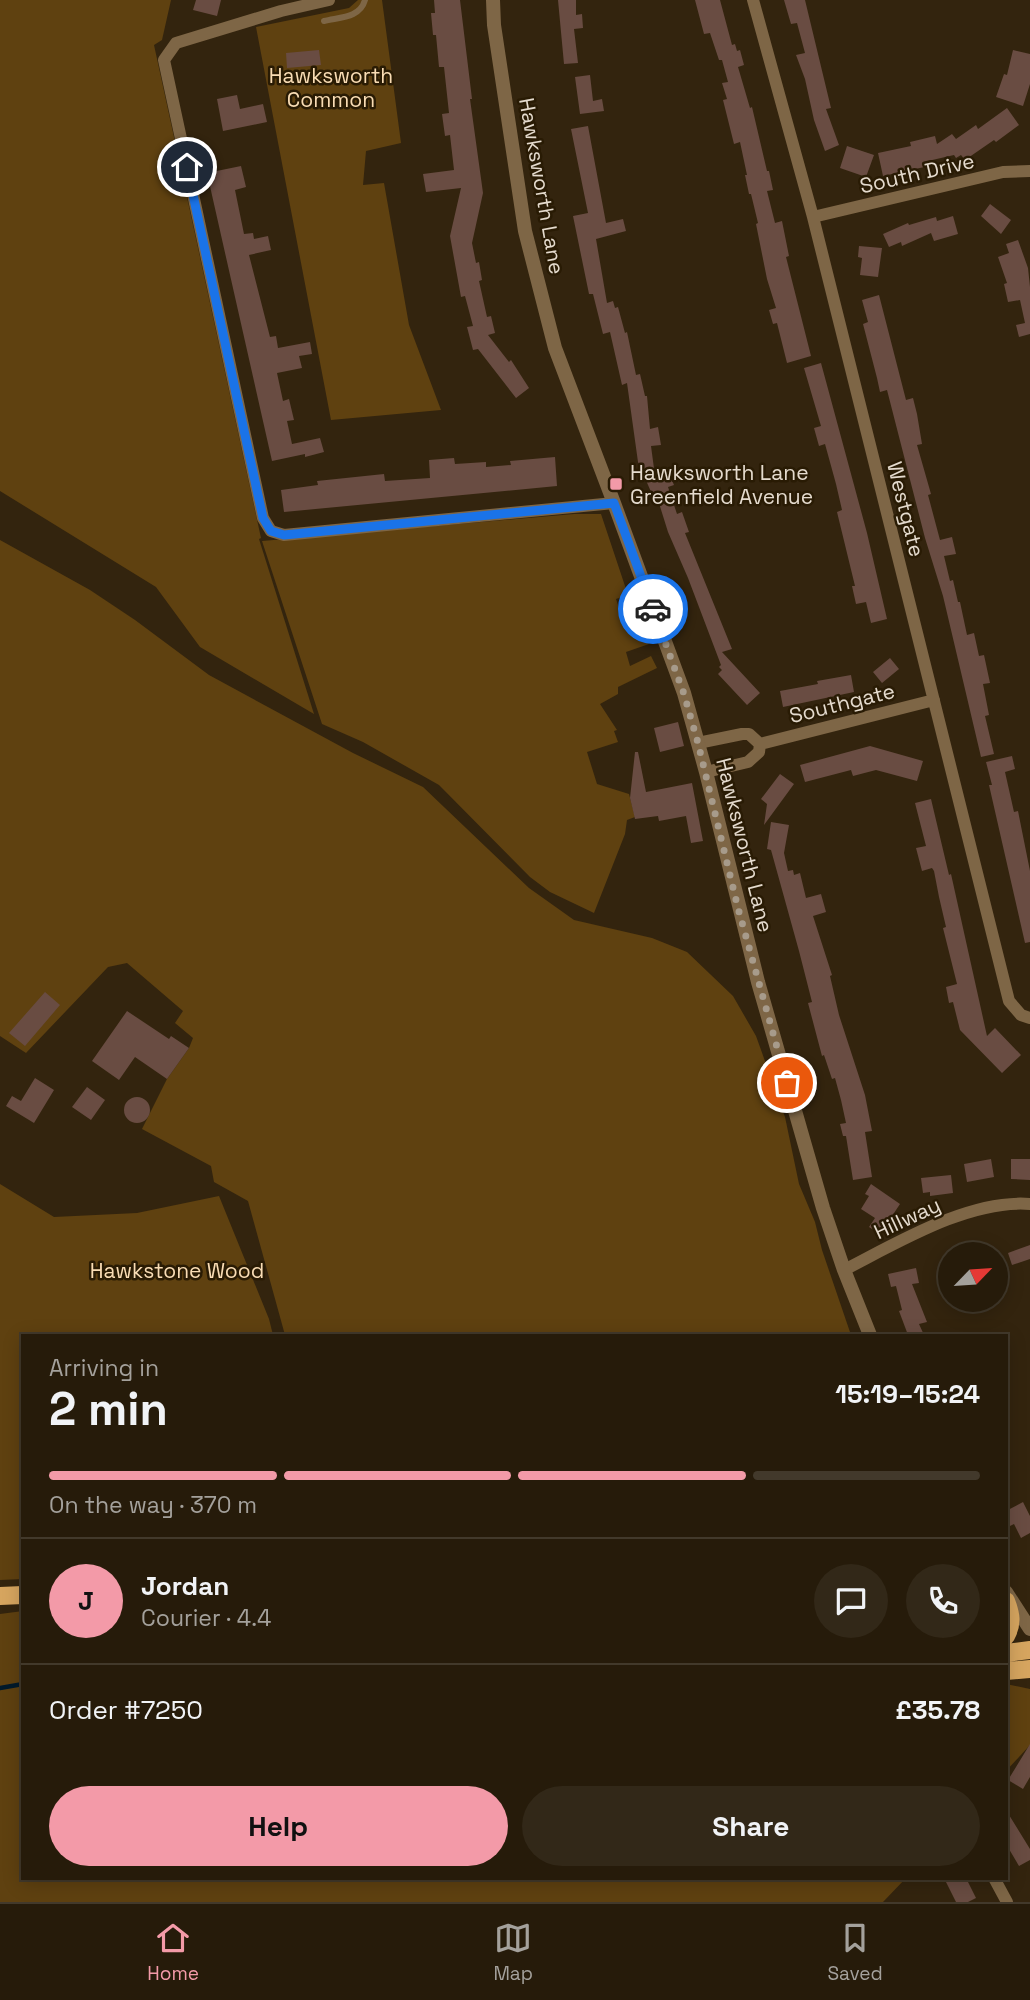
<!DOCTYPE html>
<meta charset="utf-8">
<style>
body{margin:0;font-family:"Space Grotesk",sans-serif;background:#322818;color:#f1f3f6;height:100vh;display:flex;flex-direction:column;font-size:26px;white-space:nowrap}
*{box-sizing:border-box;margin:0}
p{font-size:23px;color:#a4a19c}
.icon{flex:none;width:38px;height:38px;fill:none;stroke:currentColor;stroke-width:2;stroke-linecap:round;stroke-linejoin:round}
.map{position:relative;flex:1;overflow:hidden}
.panel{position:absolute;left:21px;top:1334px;width:987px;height:546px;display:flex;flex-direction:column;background:#261b0a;border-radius:0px;box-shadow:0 4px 18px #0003,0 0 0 2px #42392b}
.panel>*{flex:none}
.needle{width:46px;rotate:65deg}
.fabs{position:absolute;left:938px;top:1242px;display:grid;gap:14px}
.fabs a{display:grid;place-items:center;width:70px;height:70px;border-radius:50%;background:#261b0a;box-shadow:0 4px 18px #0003,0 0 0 2px #42392b;font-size:35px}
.pin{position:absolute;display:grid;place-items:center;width:60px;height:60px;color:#fff;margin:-30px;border:4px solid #fff;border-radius:50%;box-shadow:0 2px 7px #0007}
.courier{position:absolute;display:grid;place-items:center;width:70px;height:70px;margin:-35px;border:5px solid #1a73e8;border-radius:50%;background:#fff;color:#222;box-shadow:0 2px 9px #0007}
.summary em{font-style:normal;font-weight:800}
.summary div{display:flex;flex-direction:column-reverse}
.summary{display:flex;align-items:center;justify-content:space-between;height:119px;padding:0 28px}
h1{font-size:46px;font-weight:800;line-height:52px}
.bar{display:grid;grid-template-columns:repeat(4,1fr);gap:10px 7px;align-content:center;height:84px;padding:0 28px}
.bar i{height:9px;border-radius:5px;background:#42392b}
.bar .selected{background:#f39aa8}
.bar p{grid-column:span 4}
.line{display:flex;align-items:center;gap:18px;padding:0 28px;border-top:2px solid #42392b}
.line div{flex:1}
.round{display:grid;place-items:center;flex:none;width:74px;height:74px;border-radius:37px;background:#322818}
.cta{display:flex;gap:14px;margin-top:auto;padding:14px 28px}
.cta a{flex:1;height:80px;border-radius:42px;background:#f39aa8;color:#111;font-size:28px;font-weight:800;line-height:80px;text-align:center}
.cta a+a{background:#322818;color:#f1f3f6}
.tab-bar{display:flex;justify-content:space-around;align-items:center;height:98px;border-top:2px solid #42392b;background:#261b0a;font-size:19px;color:#a4a19c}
.tab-bar a{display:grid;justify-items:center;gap:4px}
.tab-bar .selected{color:#f39aa8}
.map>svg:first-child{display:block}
.green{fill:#5f4110}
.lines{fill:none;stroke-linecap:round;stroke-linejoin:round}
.stream{stroke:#001a2b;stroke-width:4.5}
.building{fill:#694c42}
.service{stroke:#7e6646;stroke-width:6}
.minor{stroke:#7e6646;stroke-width:12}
.tertiary{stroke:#7e6646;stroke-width:14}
.primary{stroke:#d6a55f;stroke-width:18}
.done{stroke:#a79b8b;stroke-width:7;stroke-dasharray:0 12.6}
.route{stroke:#1a73e8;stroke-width:9}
.poi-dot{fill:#f39aa8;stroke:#291b04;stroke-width:2.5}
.labels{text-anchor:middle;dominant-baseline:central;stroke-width:5;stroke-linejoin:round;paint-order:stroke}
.park-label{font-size:21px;fill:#f9dcb4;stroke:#291b04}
.street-label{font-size:21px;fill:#e5dbce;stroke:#291b04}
.poi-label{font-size:21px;fill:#e5dbce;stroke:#291b04;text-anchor:start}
</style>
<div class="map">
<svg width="1030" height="1902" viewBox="0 0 1030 1902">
<rect width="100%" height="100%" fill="#33240e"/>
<path class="green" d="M0,0h171l-9,40 -8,5 107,493 -2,1 55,175 -114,-67 -44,-60 -156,-96z
M358,0h24l19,143 -35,8 -3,34 21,-2 25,142 32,85 -110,10 -75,-393 93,-19z
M574,514h27l27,81 -12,4 5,15 14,-5 14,35 -23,8 4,14 21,-10 6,12 -39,19v7l-18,10 17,26 -3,1 4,11 -31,10 10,32 32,10 6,23 -8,3 -2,14 -31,79 -44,-21 -20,-15 -91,-92 -76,-43 -41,-18 -60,-183z
M0,540l90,50 45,30 74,55 144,78 70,34 106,101 45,32 78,18 35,14 46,44 23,40 29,81 14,67 16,38 7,28 29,85h-566l-37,-134 -34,-19 -3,-16 -69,-37 25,-50 22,-31 4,-10 -18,-15 8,-12 -56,-48 -19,4 -82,86 -26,-17z
M0,1184l54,33 83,-4 82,-17 50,123 4,16h-250v244l-23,1z
M23,1611v267h883l-23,24h-883v-288z
M1006,1684l24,5v56l-24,26z"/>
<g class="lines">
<path class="stream" d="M0,1688l23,-4"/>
</g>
<path class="building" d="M196,0h25l-4,16 -24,-6z
M434,0h26l12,99h-2l13,94 -11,50 4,20 3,-1 3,18 -3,1 8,36 4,-1 4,17 -7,2 21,27 2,-2 18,28 -13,10 -38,-49 -5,1 -6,-23 6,-1 -8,-30 -4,1 -11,-61 11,-48 -35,4 -3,-18 31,-4 -4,-35 -5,1 -3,-22 7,-1 -5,-46h-5l-3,-32h-3l-2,-22h4z
M558,0h18v15l6,-1 1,14 -9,1 4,34 -14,1z
M695,0h25l12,45 3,-1 2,7 3,-1 4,15 -6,2 12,41 2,-1 15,64h2l4,19 -6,1 8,32 7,-2 7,35 -3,1 25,99 -24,7 -10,-40 -4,1 -4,-14 7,-2 -9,-29 -11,-55 2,-1 -7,-29h-2l-4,-19h2l-7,-33 -6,2 -11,-44 4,-1 -5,-16 6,-1 -6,-22h-3l-9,-27 -6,1z
M784,0h21l26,108 -5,1 13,36 -14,6 -11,-31 -9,-41 -9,-24 9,-2 -8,-30 -6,1z
M319,50l2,15 -34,3 -1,-15z
M1013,50l17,4v30l-7,22 -27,-9 8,-23 3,1z
M590,75l3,26 9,-2 2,12 -24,3 -5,-37z
M237,95l3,14 23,-5 4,18 -44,9 -6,-32z
M1007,108l12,17 -23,17 -2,-2 -29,20 -4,-5 -5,3 -2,-3 -26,6 1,5 -46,10 -5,-23 33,-7 -1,-4 25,-6 2,8 15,-10 4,5 20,-14 2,4z
M588,126l18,97 17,-4 3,12 -30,8 11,64 6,-2 2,7 3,-1 7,26 2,-1 9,43 4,-1 5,22h2l3,33 8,-2 3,18 -10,1 4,30 13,-5 6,14 -6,2 9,27 5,-2 7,20 -4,1 47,116 -10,3 38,41 -13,12 -29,-31 4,-4 -3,-3 2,-2 -33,-87 -20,-46 -10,-32 -3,1 -17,-39 -11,-79 -5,2 -12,-53 -7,2 -10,-40h-4l-16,-78 15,-3 -17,-84z
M847,146l27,9 -8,22 -26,-9z
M241,166l5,21 -11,3 9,44 9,-1 1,6 14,-3 3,14 -22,5 21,82 6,-1 2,12 32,-6 2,12 -13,2 3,12 -25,5 6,28 6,-2 5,21 -7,1 5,23 28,-6 4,14 -19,5v-3l-33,7 -65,-288z
M990,204l21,16 -10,14 -20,-18z
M953,216l5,18 -24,7 -3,-8 -29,13 -1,-4 -12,5 -6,-13 25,-11 1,2 27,-8 1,4z
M1018,240l10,28 2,19v47l-11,3 -3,-12 9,-2 -5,-23 -12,2 -4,-18 3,-1 -9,-26 11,-4 -3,-9z
M859,246l23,2 -4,29 -18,-2 2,-17 -4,-1z
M879,295l27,105 7,-2 4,16 5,30 -5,1 14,49 -3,1 12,45 12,-3 4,17 -12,2 6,25 3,-1 5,22h2l7,33 7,-2 5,23 5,-1 6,28 -7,1 6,31 -4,1 9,38 -13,3 -38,-161 -18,-58 -38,-148 -7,2 -3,-14 -14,-54 5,-2 -6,-22z
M821,363l46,170 20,86 -16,4 -5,-21 -10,2 -4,-18h3l-18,-74 5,-2 -6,-26 -11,-40 -6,2 -5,-18 7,-2 -17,-58z
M555,457l2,29 -273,26 -3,-22 37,-5 -1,-4 67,-7 1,7 45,-3 -1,-18 25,-2 1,6 31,-2v5l25,-2 -1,-4z
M890,658l9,11 -17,14 -9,-11z
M851,675l3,17 -71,15 -3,-16 38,-7 -1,-3z
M678,722l6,24 -24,6 -6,-24z
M870,746l53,15 -6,20 -41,-11 -23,6 -2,-6 -46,12 -5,-17z
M635,752h3l8,40 46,-9 11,58 -12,2 -5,-27 -27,5 -1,-5 -23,3 -5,-21z
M1012,756l3,13 -10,3 9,40 4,-1 12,60v71l-5,1 -36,-158h3l-6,-23z
M780,774l14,10 -30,41 3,-21 -6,-5z
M931,799l18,76 2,-1 36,162 8,-8 26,27 -19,18 -42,-43 -7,-28 -4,1 -3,-16 11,-3 -14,-56 3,-1 -7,-30 -5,-26 -2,-3 -10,3 -6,-23 10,-2 -11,-43z
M771,822l18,3 -5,28 4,18 5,-1 1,5 6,-2 6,25 15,-4 5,18 -13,4 19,59 -2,1 9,39 26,80 7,36 -7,1 7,45 -19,3 -7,-44h-3l-3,-12 6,-1 -5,-23 -6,-22 -3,1 -8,-24 -2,1 -14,-53 4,-1 -13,-51 -28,-101 -4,-1z
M45,992l15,13 -35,41 -16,-13z
M127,1011l42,28 2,-3 18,12 -22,31 -32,-22 -16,23 -27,-19z
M35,1078l19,12 -20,33 -28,-17 6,-10 9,5z
M87,1087l18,13 -14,20 -19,-13z
M124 1110a13 13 0 1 1 26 0a13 13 0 1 1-26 0Z
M991,1159l3,18 -27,5 -3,-18z
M1011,1159h19v21l-19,-1z
M951,1175l2,18 -23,3v-4l-7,1 -2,-15z
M871,1184l29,20 -20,30 -11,-7 6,-9 -14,-9 8,-13 -4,-2z
M1030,1245v14l-18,6 -4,-12z
M916,1268l3,15 -7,1 15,38 -8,2 5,11h-16l-9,-24 3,-1 -6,-24 -5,1 -3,-13z
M1023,1502l7,14v17l-9,5 -7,-14 -8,4v-17z
M1030,1744v33l-7,12 -15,-9z
M1006,1810l24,39v11l-11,6 -13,-22z
M954,1878h12l10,20 -8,4h-12l-10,-20z"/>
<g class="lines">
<path class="service" d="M324,21c16,-4 36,-3 41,-21"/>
<path class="minor" d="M329,0l-48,11 -105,32 -12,17 99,458 8,13 13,4 330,-32
M753,0l60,217 196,784 12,14 9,3
M813,217l190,-45 27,-1
M698,743l44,-9h7l11,10 -1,8 -11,10 -42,10
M760,744l174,-44
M844,1270c53,-27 125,-71 186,-66
M994,1878l13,24"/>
<path class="tertiary" d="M493,0l1,25 31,206 30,117 59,155 70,190 22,79 52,210 65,226 21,62 26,65
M1006,1592l24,37"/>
<path class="primary" d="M0,1596l23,-1
M1006,1601c5,13 7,22 0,35
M1006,1653l24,-3
M1006,1671l24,-2"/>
</g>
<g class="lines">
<path class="done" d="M653,609l31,85 14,49 40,165 49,175"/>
<path class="route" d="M187,167l76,351 8,13 13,4 330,-32 39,106"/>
</g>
<rect class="poi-dot" x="609" y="477" width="14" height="14" rx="3.5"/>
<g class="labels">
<g class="park-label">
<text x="331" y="75">Hawksworth<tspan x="331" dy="24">Common</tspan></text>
<text x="177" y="1270">Hawkstone Wood</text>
</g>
<g class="street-label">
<text transform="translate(917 173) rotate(-13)">South Drive</text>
<text transform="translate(542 186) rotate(80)">Hawksworth Lane</text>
<text transform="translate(906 509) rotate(76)">Westgate</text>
<text transform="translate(842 703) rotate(-14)">Southgate</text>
<text transform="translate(745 845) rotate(76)">Hawksworth Lane</text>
<text transform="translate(907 1218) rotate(-25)">Hillway</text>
</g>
<g class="poi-label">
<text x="630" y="472">Hawksworth Lane<tspan x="630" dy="24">Greenfield Avenue</tspan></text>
</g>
</g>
</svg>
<div class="fabs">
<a><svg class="needle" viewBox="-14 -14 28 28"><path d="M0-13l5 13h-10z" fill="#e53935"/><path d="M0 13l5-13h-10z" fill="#a4a19c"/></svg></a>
</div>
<div class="pin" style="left:787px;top:1083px;background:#ea580c"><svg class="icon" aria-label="bag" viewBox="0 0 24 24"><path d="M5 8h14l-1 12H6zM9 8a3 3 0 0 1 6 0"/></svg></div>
<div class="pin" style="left:187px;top:167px;background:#1f2937"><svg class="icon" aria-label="home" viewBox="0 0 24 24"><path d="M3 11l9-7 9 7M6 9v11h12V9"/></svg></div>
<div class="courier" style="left:653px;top:609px"><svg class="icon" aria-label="car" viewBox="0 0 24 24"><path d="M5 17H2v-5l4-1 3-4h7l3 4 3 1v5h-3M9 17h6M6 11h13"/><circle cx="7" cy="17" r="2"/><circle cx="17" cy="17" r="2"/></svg></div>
<section class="panel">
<div class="summary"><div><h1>2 min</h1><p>Arriving in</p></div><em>15:19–15:24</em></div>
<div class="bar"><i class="selected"></i><i class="selected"></i><i class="selected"></i><i></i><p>On the way · 370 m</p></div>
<div class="line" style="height:126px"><b class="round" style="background:#f39aa8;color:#111">J</b><div><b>Jordan</b><p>Courier · 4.4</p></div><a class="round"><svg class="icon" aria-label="chat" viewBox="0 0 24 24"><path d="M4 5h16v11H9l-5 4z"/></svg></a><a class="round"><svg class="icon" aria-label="phone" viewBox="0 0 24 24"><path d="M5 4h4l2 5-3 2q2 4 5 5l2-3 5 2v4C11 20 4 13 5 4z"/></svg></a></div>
<div class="line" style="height:91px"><div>Order #7250</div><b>£35.78</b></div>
<div class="cta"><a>Help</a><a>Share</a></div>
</section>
</div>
<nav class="tab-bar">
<a class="selected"><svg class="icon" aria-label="home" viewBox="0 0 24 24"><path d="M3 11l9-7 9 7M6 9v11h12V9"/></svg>Home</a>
<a><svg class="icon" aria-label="map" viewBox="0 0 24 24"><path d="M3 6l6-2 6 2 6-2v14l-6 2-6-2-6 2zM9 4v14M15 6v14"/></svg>Map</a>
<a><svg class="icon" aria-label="saved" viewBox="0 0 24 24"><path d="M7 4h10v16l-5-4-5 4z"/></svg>Saved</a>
</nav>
